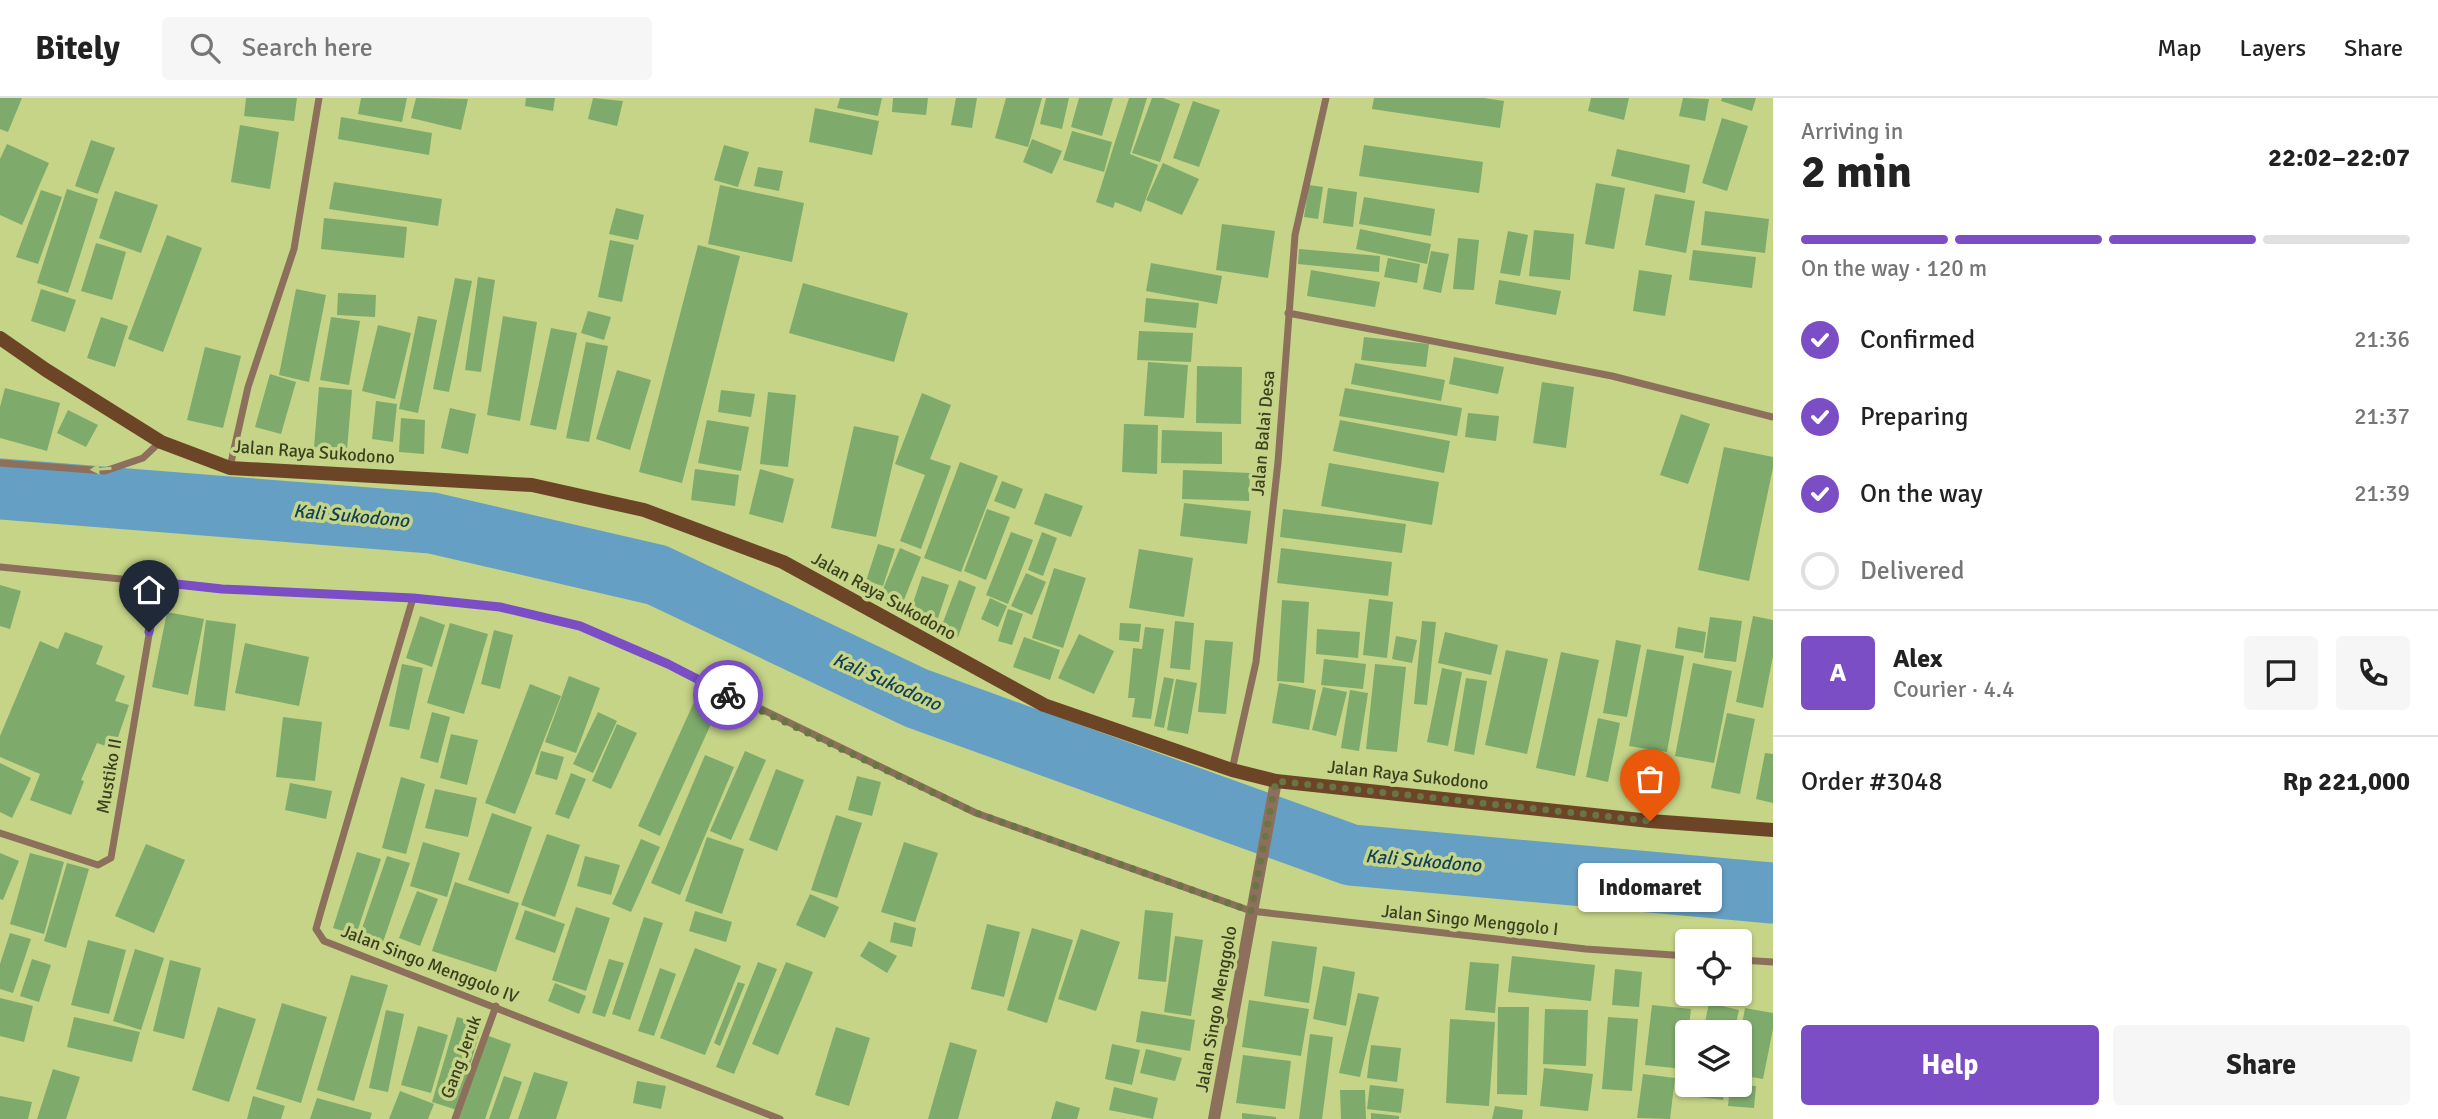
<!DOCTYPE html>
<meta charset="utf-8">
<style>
body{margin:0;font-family:Signika,sans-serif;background:#f6f6f6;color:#222;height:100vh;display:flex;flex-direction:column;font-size:26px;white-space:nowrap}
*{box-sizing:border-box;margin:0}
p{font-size:23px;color:#767676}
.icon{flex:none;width:38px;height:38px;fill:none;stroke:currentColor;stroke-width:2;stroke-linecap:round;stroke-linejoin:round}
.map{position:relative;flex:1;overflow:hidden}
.panel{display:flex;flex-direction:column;background:#fff;width:665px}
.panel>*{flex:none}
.buttons{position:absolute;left:1675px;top:831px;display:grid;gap:14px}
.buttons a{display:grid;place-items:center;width:77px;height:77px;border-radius:7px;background:#fff;box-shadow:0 2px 5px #0004;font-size:35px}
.pin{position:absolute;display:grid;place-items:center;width:60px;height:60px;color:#fff;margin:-72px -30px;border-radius:50% 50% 50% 0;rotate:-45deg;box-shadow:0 0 7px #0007}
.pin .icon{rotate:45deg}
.courier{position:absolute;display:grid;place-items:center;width:70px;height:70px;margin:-35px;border:5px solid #7b4ec6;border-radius:50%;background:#fff;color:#222;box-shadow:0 2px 9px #0007}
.bubble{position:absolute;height:49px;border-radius:7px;background:#fff;box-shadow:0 2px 5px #0004;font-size:23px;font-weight:800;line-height:49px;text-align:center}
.overview em{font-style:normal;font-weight:800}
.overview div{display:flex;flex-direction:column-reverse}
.overview{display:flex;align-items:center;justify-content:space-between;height:119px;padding:0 28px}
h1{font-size:46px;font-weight:800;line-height:52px}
.bar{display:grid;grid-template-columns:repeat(4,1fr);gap:10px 7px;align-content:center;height:84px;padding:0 28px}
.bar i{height:9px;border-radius:5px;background:#e0e0e0}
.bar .current{background:#7b4ec6}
.bar p{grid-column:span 4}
.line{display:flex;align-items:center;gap:18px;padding:0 28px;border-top:2px solid #e0e0e0}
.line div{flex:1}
.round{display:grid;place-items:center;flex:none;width:74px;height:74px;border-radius:7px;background:#f6f6f6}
ol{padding:0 28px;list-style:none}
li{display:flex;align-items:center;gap:21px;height:77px}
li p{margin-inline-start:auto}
li .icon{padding:7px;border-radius:50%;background:#7b4ec6;color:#fff;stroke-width:4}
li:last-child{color:#767676}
li i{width:38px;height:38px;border:4px solid #e0e0e0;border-radius:50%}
.primary-button{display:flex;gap:14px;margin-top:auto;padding:14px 28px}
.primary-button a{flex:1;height:80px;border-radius:7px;background:#7b4ec6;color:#fff;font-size:28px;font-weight:800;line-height:80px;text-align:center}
.primary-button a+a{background:#f6f6f6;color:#222}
header{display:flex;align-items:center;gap:42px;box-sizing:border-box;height:98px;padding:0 35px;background:#fff;border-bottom:2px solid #e0e0e0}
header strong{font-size:33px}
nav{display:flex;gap:38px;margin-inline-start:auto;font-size:24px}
.search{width:490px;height:63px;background:#f6f6f6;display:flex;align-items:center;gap:18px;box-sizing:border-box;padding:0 24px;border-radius:7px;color:#767676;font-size:26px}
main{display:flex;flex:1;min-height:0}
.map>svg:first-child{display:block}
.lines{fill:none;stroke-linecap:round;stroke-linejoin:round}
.river{stroke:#659fc3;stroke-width:61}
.building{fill:#7eab6c}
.minor{stroke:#8c705c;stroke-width:7}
.tertiary{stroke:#8c705c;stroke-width:12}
.secondary{stroke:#6c4527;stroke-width:14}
.oneway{fill:#bfca83}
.done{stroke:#6b7445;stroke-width:7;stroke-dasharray:0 12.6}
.route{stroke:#7b4ec6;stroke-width:9}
.labels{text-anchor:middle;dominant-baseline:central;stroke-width:7;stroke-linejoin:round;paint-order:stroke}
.street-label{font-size:18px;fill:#3b4021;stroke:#c5d487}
.water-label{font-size:19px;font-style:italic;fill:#103f59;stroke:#c5d487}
</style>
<header>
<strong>Bitely</strong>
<div class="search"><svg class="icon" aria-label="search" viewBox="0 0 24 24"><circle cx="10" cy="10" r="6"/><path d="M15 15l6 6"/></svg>Search here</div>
<nav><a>Map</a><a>Layers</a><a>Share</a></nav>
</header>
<main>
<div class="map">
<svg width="1773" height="1021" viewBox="0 0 1773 1021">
<rect width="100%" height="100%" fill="#c5d487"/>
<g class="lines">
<path class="river" d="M0,391l432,34 225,52 259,123 435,157 422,38"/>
</g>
<path class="building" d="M0,0h22l-14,34 -8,-3z
M246,0h51l-3,23 -50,-5z
M361,0h46l-5,24 -44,-8z
M416,0l52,1 -7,31 -50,-12z
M526,0h29l-2,13 -28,-5z
M593,0l30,3 -6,25 -29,-7z
M840,0h42l-4,18 -41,-8z
M893,0h35l-2,17 -34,-3z
M956,0h21l-5,30 -21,-3z
M1006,0h36l-14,49 -33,-9z
M1046,0h23l-7,31 -22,-5z
M1079,0h34l-11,38 -31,-9z
M1129,0h18l-17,56 28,11 -17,47 -26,-10 -2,6 -17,-6z
M1152,0h11l17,6 -20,58 -28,-9z
M1374,0h110l20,3 -4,27 -128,-19z
M1591,0h38l-5,22 -36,-9z
M1683,0l26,1 -4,22 -26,-5z
M1722,0h34l-4,13 -31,-10z
M1193,3l27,9 -21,57 -26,-9z
M815,10l64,13 -7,34 -63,-13z
M341,19l91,16 -3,22 -91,-16z
M1722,20l26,8 -21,65 -25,-8z
M240,27l39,7 -9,57 -39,-7z
M1072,33l40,11 -8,30 -41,-12z
M1032,41l30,12 -10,23 -29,-12z
M91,42l24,8 -17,46 -23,-8z
M7,46l42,19 -27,62 -22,-10v-56z
M724,47l25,7 -11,35 -24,-7z
M1364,47l119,17 -4,31 -120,-17z
M1617,51l73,16 -5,28 -74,-17z
M1163,65l36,16 -17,36 -36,-15z
M758,69l25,4 -4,20 -25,-5z
M334,84l108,17 -4,27 -109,-17z
M1596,85l29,5 -11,61 -29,-5z
M720,87l84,18 -12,59 -84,-18z
M1309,87l14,2 -5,32 -14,-2z
M1328,90l29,4 -4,35 -30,-4z
M67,91l31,10 -30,94 -31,-10z
M41,92l21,7 -24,67 -22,-7z
M115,93l43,14 -17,48 -42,-15z
M1655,96l40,7 -9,52 -41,-8z
M1364,99l71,12 -4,27 -72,-12z
M616,110l28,7 -6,25 -29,-6z
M1705,113l64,8 -4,34 -64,-8z
M324,120l83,9 -3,31 -83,-9z
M1222,126l53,7 -7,47 -52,-8z
M1360,131l71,15 -4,20 -71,-15z
M1534,132l40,4 -4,46 -41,-4z
M1508,133l20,4 -8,41 -20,-3z
M167,137l35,13 -39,104 -35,-13z
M1458,140l21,2 -5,50 -21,-1z
M610,142l24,5 -12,57 -24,-5z
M96,145l30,9 -14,48 -31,-9z
M698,147l42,11 -58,227 -43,-11z
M1299,151l81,7 -1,16 -81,-8z
M1693,152l63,7 -4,31 -63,-8z
M1431,153l18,3 -8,39 -18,-4z
M1388,160l32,6 -3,19 -33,-6z
M1151,165l71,13 -5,28 -71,-13z
M1311,172l69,12 -5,25 -68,-11z
M1639,172l33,5 -7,41 -32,-5z
M478,179l17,3 -14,92 -16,-2z
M455,180l17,3 -23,111 -16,-3z
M1499,182l62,11 -5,24 -61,-11z
M803,185l105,30 -14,49 -105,-29z
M41,191l35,11 -11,32 -34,-11z
M296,191l30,6 -17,87 -30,-7z
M338,195l38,2 -1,22 -38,-2z
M1146,200l53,5 -3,25 -52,-6z
M588,213l23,6 -7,23 -23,-7z
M418,218l19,4 -19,93 -19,-4z
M503,218l34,6 -17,99 -33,-6z
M101,219l27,9 -13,41 -28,-9z
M331,219l29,4 -11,64 -29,-5z
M378,227l33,8 -16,66 -33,-8z
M551,230l26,5 -21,97 -26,-5z
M1139,233l54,2 -2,29 -54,-2z
M1364,239l65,7 -3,23 -65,-7z
M586,244l22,4 -19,96 -23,-4z
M205,249l36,9 -18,72 -36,-8z
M1454,259l50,10 -6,27 -49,-10z
M1148,264l40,3 -4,53 -40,-2z
M1355,265l90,17 -4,21 -90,-17z
M1197,268l45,1 -1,57 -45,-1z
M617,272l34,10 -21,70 -34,-11z
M270,276l26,8 -15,52 -26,-7z
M1542,284l32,5 -8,61 -33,-5z
M319,289l33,3 -5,60 -33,-3z
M5,290l55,15 -13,48 -47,-13v-31z
M1345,290l117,20 -5,28 -118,-20z
M721,292l34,4 -4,23 -33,-5z
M768,294l28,3 -8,72 -28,-3z
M922,295l29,12 -21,54 21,7 -30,83 -21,-8 25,-66 -30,-11z
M376,303l21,3 -4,38 -21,-3z
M450,310l26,6 -8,40 -27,-6z
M68,312l30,15 -12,22 -29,-14z
M1468,315l31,3 -3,25 -31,-4z
M1681,316l29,10 -22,60 -28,-9z
M401,320l24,2 -1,34 -25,-2z
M707,322l42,7 -8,44 -43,-8z
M1340,322l110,21 -6,32 -111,-22z
M1124,326l34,1 -1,49 -35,-2z
M854,328l45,10 -23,101 -45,-9z
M1162,332l60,2v32l-61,-1z
M1724,349l49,10v11l-24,113 -51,-11z
M960,364l38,14 -37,96 -37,-14z
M1329,365l110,19 -7,43 -111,-19z
M695,371l44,6 -4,31 -44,-6z
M760,371l34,10 -11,44 -34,-9z
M1183,372l67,3 -1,28 -67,-2z
M1002,383l21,8 -8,20 -21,-8z
M1045,395l38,13 -12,31 -37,-13z
M1184,405l67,8 -4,33 -67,-8z
M987,411l23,8 -24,63 -22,-9z
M1283,411l123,15 -4,29 -122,-16z
M1011,434l22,8 -25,64 -22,-9z
M1042,434l15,6 -14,38 -15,-6z
M878,446l17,5 -12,37 -17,-5z
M900,450l21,9 -21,53 -22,-9z
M1281,450l111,14 -4,34 -111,-13z
M1139,451l54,9 -9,59 -55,-9z
M1054,470l32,10 -23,70 -31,-10z
M1026,475l20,9 -14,33 -21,-9z
M922,478l27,9 -12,36 -27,-9z
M959,482l17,7 -18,50 -18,-7z
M0,487l21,6 -11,38 -10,-3z
M990,500l17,8 -9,21 -17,-8z
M1369,501l24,3 -6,56 -24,-3z
M1282,502l27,2 -5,81 -27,-2z
M1008,511l15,5 -11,31 -14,-4z
M167,514l37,7 -16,76 -36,-8z
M420,518l25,9 -13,42 -26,-9z
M1753,518l20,4v36l-10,52 -27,-6z
M1710,519l32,4 -6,41 -32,-4z
M206,522l30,4 -11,87 -31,-5z
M1175,523l19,2 -4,47 -20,-2z
M1422,523l14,1 -9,83 -13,-1z
M450,525l38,11 -24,80 -37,-11z
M1120,525l21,1 -2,18 -20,-2z
M1145,529l19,2 -13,90 -19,-2 3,-19h-7l5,-50 9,1z
M1678,529l28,5 -3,21 -28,-5z
M1317,531l43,3 -2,26 -42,-4z
M494,532l19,5 -13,54 -19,-5z
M65,534l38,14 -7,18 29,12 -10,25 14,4 -15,44 -17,-6 -16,37 3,1 -13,34 -41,-15 10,-26 -40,-17v-21l40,-95 18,8z
M1445,534l53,13 -7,30 -53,-12z
M1079,536l35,17 -20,43 -36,-16z
M1396,538l21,4 -5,23 -20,-4z
M1024,539l36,13 -10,30 -37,-13z
M1205,542l28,2 -7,72 -28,-2z
M1616,542l25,5 -14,72 -24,-4z
M245,545l64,14 -10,49 -64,-13z
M1647,551l37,7 -17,96 -38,-6z
M1506,552l42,9 -21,95 -42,-9z
M1561,554l38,8 -24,116 -39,-8z
M1324,561l42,5 -3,25 -42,-4z
M1693,565l39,8 -18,92 -39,-7z
M402,566l21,4 -14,62 -20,-4z
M1375,566l31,3 -9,85 -31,-3z
M1442,570l20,4 -14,74 -21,-4z
M569,578l31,12 -24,65 -31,-11z
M1164,579l10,2 -10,49 -10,-2z
M1466,580l21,3 -13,74 -20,-4z
M1176,581l21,4 -9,51 -21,-4z
M1279,585l37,7 -7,40 -37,-7z
M530,586l31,12 -46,118 -30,-11z
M1323,589l24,5 -11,44 -24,-6z
M1350,592l18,3 -9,58 -18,-3z
M694,604l22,11 -56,123 -22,-10z
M432,614l18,5 -12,46 -18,-5z
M598,614l19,9 -24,52 -20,-9z
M1727,615l28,6 -15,75 -29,-6z
M283,619l39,5 -7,59 -39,-4z
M1598,620l22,5 -12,59 -22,-5z
M617,626l20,9 -26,56 -19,-8z
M451,636l27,6 -11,45 -27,-7z
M541,653l23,6 -7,23 -22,-6z
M745,653l21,9 -35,80 -21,-9z
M1765,655l8,1v49l-17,-4z
M705,657l29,12 -54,128 -29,-12z
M0,665l31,15 -19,40 -12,-6z
M776,671l28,11 -27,71 -28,-11z
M571,675l15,6 -17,40 -14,-5z
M857,678l24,6 -9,34 -24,-6z
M401,679l24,7 -19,70 -24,-6z
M290,685l42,8 -6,28 -41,-9z
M435,691l42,9 -9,39 -43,-9z
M492,715l40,14 -23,67 -41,-14z
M836,717l26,8 -25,75 -26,-8z
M547,736l33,11 -25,72 -34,-12z
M707,739l37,12 -22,65 -37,-13z
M641,741l19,8 -29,65 -19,-8z
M423,744l37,11 -13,44 -37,-11z
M904,744l34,11 -23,69 -34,-10z
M146,746l39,16 -31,73 -39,-17z
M357,754l24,7 -25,76 -23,-7z
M0,755l19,8 -16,39 -3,-1z
M30,755l34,9 -20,72 -34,-10z
M387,758l23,7 -28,82 -23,-8z
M585,758l35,9 -9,30 -34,-9z
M67,765l22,6 -23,79 -22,-7z
M455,784l64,21 -23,69 -64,-21z
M417,793l21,8 -18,47 -21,-8z
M810,796l29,13 -14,31 -29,-13z
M576,809l34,11 -24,73 -34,-11z
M525,812l40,14 -10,29 -40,-14z
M1145,812l28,3 -7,69 -28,-3z
M695,813l37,11 -6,20 -37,-11z
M644,819l19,6 -33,97 -18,-6z
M894,824l22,6 -4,19 -22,-5z
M987,826l33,8 -16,65 -33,-8z
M1032,830l41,12 -26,83 -40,-13z
M1081,831l39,13 -24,69 -38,-12z
M10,835l21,6 -18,54 -13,-4v-25z
M1175,838l28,4 -12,76 -27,-4z
M88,842l38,10 -17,64 -38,-9z
M869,843l28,15 -10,17 -27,-17z
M1272,843l45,6 -8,56 -45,-7z
M695,850l46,18 -36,89 -45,-17z
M135,851l29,9 -23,72 -28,-9z
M1512,858l83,9 -4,36 -83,-9z
M32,861l19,6 -12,37 -19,-6z
M609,861l15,4 -19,54 -13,-4z
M170,862l31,8 -17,71 -31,-8z
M758,864l19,7 -43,105 -18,-7z
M786,864l27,10 -35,83 -26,-11z
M1470,864l29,2 -4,49 -30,-3z
M1323,868l32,6 -9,54 -33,-7z
M660,870l16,6 -22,62 -16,-5z
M1615,871l27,3 -3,35 -27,-2z
M351,877l37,10 -34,116 -37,-11z
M738,884l7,2 -25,62 -6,-3z
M555,885l31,13 -7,18 -31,-13z
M1358,895l21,4 -19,80 -21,-4z
M0,900l33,8 -9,36 -24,-6z
M1249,902l60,9 -8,47 -59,-9z
M282,905l45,14 -26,86 -45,-14z
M1709,905l30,7 -5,22h-31z
M1652,907l39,4 -7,60 -39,-4z
M218,909l38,12 -27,83 -37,-12z
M1498,909h31l-2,88 -30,-1z
M1745,910l28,5v16l-10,50 -23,-4v-39z
M1545,911l43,1 -2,56 -43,-2z
M386,912l18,4 -16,78 -19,-4z
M1141,913l54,9 -5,31 -54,-9z
M74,919l66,15 -8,30 -65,-15z
M457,919l25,7 -25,86 -25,-8z
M1608,919l30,2 -6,72 -30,-2z
M1450,921l45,3 -6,84 -43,-3z
M418,928l30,9 -17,58 -30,-8z
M836,929l34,11 -21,68 -34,-11z
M1310,936l23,3 -11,82h-23z
M486,937l25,9 -26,75h-28z
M950,944l27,8 -19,69h-30z
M1112,946l28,6 -8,35 -27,-6z
M1371,947l30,3 -4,34 -30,-4z
M1146,951l36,9 -7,23 -35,-8z
M1243,957l48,6 -6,48 -49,-6z
M1544,970l49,6 -5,37 -48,-5z
M53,971l27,8 -14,42h-29z
M534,974l34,10 -12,37h-38z
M1643,976l32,4 -5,41 -33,-1z
M504,978l18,6 -13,37h-20z
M1684,979h3v8h38l-2,15 -42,-5z
M637,983l29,5 -5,23 -28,-6z
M1370,987l34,4 -3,24 -34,-4z
M1730,987l26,1 -2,22 -26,-2z
M1114,989l44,11 -5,21 -44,-9z
M1340,992h25l1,29h-25z
M400,993l34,13 -6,15h-39z
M0,998l32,6 -4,17h-28z
M253,998l32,10 -4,13h-34z
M317,1000l55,15 -2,6h-60z
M1056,1003l24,7 -3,11h-26z
M1495,1008l28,4 -1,9h-30z
M1242,1015l34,4v2h-34z
M1371,1015l28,3v3h-28z"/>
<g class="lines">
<path class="minor" d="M1288,215l324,63 161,41
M0,365l105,8 38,-13 17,-16
M230,369l18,-80 46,-138 25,-151
M0,469l222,22 191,9 87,9 80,19 88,38 308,149 275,98 335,38 101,7
M413,500l-92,313 -5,18 8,12 456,178
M1232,672l24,-108 22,-200 17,-227 31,-137
M0,735l98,32 13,-7 47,-276
M1740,862l33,2
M455,1021l41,-113"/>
<path class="tertiary" d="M1214,1021l62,-338"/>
<path class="secondary" d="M0,240l46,32 115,72 69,26 302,17 112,25 139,52 261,143 188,65 44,11 374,40 123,9"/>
</g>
<defs><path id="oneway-solid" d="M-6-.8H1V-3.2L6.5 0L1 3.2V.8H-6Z" transform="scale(1.75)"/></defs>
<use class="oneway" href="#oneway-solid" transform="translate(101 371) rotate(176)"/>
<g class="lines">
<path class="done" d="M728,597l248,118 275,98 25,-130 374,40"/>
<path class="route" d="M149,534l9,-50 64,7 191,9 87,9 80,19 88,38 60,31"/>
</g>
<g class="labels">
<g class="street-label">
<text transform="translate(1263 335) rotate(-85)">Jalan Balai Desa</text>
<text transform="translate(314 354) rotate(4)">Jalan Raya Sukodono</text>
<text transform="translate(884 498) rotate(29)">Jalan Raya Sukodono</text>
<text transform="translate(1408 677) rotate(6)">Jalan Raya Sukodono</text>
<text transform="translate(109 678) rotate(-80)">Mustiko II</text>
<text transform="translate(1470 822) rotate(6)">Jalan Singo Menggolo I</text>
<text transform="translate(430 866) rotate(21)">Jalan Singo Menggolo IV</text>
<text transform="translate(1216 911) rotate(-80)">Jalan Singo Menggolo</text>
<text transform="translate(461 959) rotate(-70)">Gang Jeruk</text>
</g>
<g class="water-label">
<text transform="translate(351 418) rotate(5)">Kali Sukodono</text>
<text transform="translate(887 584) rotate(24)">Kali Sukodono</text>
<text transform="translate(1423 763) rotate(5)">Kali Sukodono</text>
</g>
</g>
</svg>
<div class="buttons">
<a><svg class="icon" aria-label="locate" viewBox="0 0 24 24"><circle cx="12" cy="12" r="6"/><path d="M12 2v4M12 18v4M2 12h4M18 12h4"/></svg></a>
<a><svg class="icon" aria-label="layers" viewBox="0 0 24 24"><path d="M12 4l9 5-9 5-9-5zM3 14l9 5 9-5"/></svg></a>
</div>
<div class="pin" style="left:1650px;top:723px;background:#ea580c"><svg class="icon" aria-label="bag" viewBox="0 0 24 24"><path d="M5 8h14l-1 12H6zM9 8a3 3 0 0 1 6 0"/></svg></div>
<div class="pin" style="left:149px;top:534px;background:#1f2937"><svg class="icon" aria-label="home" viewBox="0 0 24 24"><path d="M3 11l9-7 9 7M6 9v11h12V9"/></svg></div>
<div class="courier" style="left:728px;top:597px"><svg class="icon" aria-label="bike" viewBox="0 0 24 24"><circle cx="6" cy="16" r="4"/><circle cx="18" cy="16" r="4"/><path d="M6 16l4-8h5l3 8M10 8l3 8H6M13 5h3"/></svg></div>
<div class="bubble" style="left:1578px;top:765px;width:144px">Indomaret</div>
</div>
<section class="panel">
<div class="overview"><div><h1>2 min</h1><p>Arriving in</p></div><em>22:02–22:07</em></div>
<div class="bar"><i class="current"></i><i class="current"></i><i class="current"></i><i></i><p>On the way · 120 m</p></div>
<ol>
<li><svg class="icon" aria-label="check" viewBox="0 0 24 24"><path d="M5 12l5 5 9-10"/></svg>Confirmed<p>21:36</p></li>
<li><svg class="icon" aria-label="check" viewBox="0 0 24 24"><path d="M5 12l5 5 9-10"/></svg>Preparing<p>21:37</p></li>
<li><svg class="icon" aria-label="check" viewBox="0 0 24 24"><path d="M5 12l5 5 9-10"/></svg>On the way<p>21:39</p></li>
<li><i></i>Delivered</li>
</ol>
<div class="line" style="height:126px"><b class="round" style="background:#7b4ec6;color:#fff">A</b><div><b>Alex</b><p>Courier · 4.4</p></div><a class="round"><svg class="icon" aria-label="chat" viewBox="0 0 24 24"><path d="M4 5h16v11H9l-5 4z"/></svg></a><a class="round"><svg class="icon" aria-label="phone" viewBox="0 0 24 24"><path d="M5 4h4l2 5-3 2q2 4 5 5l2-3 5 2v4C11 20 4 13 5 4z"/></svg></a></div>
<div class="line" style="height:91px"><div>Order #3048</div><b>Rp 221,000</b></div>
<div class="primary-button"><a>Help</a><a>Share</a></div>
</section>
</main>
